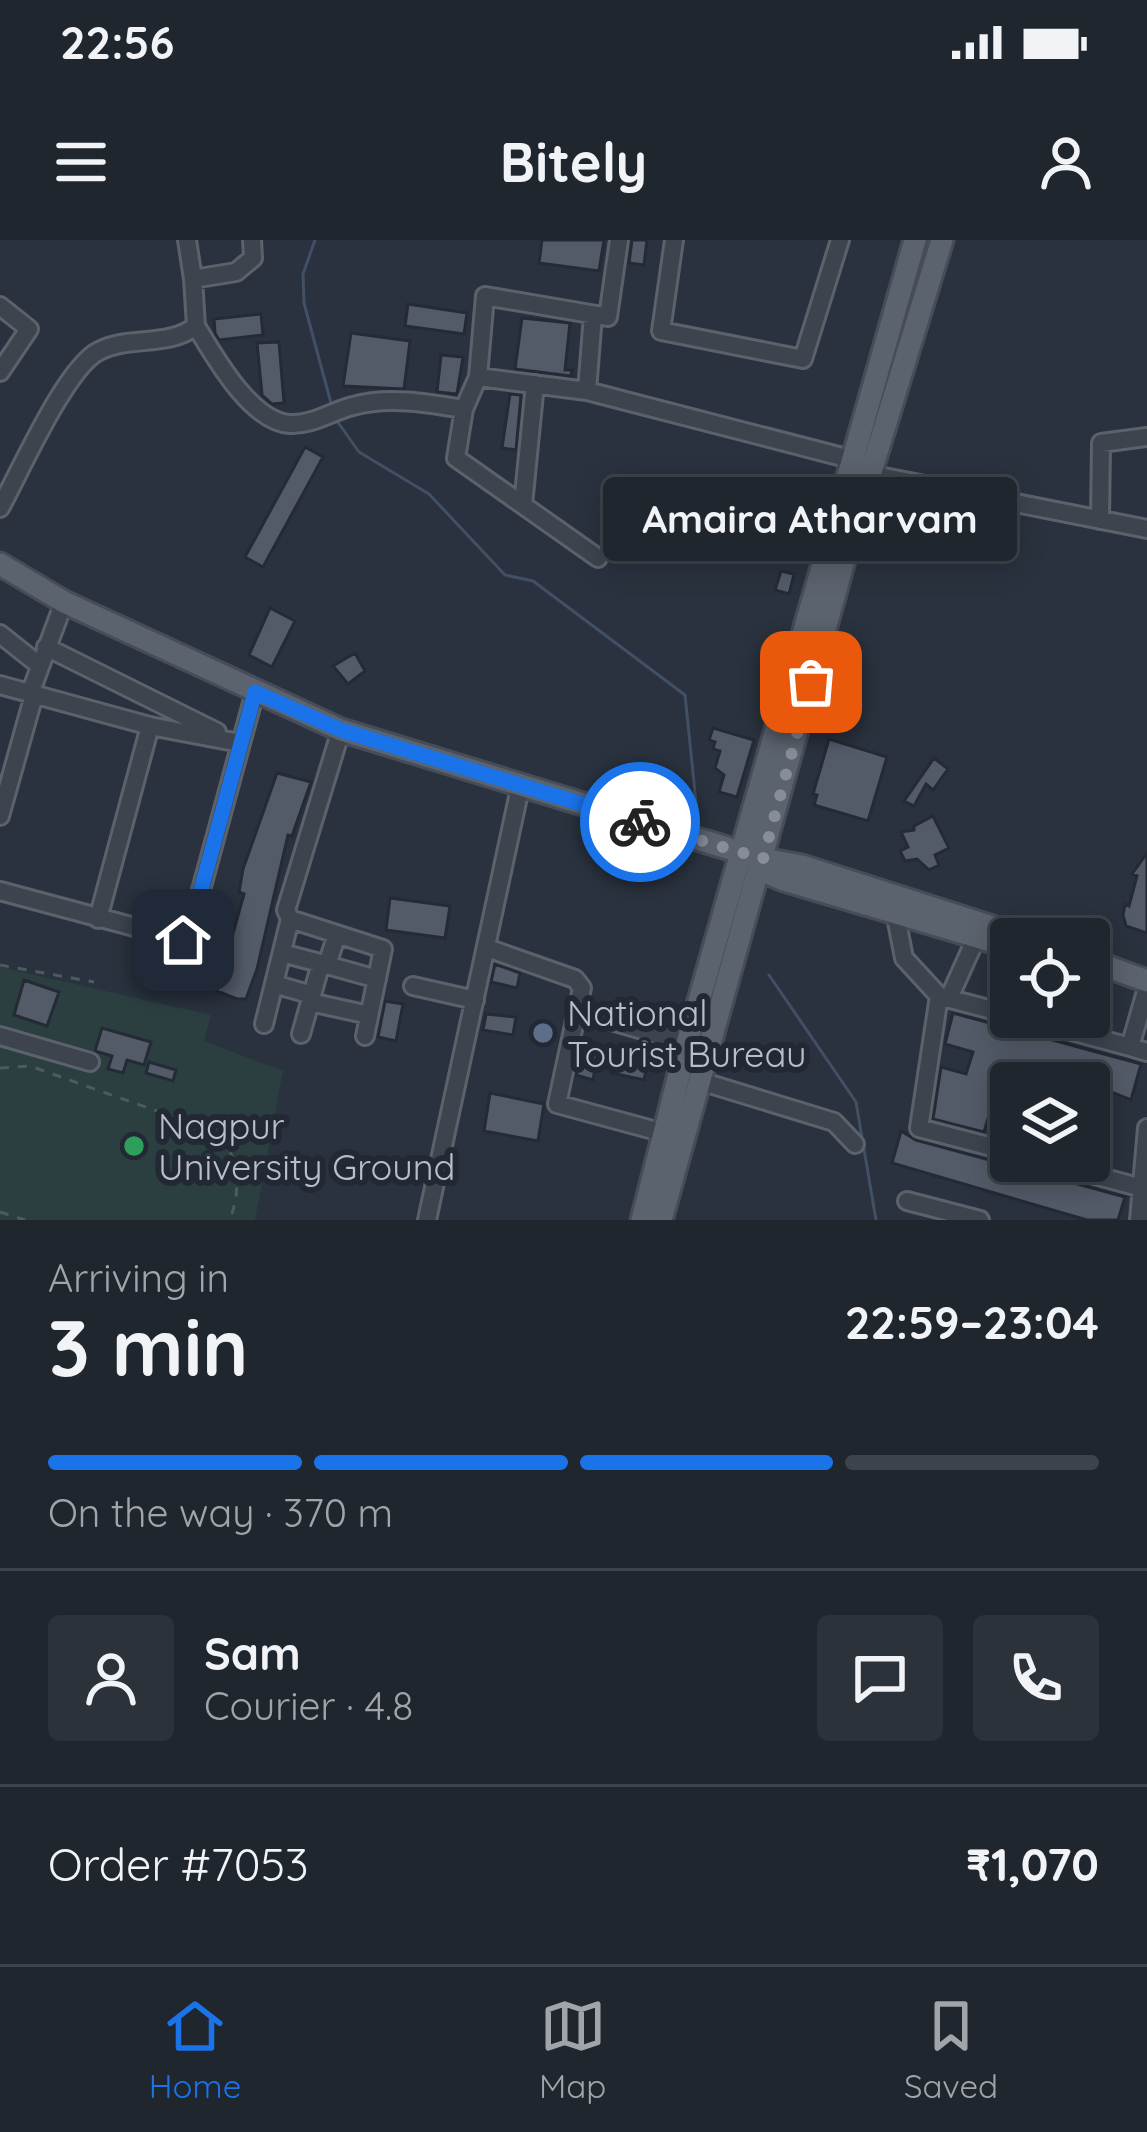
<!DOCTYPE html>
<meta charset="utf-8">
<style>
body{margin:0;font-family:Quicksand,sans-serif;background:#2c323a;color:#f1f3f6;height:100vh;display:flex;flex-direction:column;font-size:45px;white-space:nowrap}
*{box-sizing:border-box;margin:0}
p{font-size:39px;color:#a1a5aa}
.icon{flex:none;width:66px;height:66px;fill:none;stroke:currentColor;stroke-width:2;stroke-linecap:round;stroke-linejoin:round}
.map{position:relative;height:980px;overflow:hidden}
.side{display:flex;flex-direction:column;background:#1f262e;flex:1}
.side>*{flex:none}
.fabs{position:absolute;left:990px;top:678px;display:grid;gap:24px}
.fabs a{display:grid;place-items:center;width:120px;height:120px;border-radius:12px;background:#1f262e;box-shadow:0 6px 30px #0003,0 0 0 3px #3c434a;font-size:60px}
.pin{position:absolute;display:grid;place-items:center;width:102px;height:102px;color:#fff;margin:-51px;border-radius:24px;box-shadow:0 6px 18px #0006}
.courier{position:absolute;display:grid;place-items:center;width:120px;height:120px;margin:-60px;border:9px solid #1a73e8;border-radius:50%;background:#fff;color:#222;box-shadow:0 3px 15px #0007}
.bubble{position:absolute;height:84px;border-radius:12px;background:#1f262e;box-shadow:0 6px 30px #0003,0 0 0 3px #3c434a;font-size:39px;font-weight:800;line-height:84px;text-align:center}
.head em{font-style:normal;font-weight:800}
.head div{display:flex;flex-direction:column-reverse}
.head{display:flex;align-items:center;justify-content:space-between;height:204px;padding:0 48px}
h1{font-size:78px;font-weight:800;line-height:90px}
.bar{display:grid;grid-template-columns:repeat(4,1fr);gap:18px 12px;align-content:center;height:144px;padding:0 48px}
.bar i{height:15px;border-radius:9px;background:#3c434a}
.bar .on{background:#1a73e8}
.bar p{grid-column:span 4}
.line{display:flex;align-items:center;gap:30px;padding:0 48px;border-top:3px solid #3c434a}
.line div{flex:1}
.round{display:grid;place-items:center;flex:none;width:126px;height:126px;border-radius:12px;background:#2c323a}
.status{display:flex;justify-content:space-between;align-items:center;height:84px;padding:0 60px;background:#1f262e;direction:ltr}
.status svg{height:33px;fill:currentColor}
header{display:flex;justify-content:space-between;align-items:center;height:156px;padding:0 48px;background:#1f262e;font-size:54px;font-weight:800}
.tab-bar{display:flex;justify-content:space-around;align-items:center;height:168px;border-top:3px solid #3c434a;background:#1f262e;font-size:33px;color:#a1a5aa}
.tab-bar a{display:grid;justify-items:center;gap:6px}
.tab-bar .on{color:#1a73e8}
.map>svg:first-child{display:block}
.green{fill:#2c3f40}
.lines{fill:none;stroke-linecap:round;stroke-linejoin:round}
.stream{stroke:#415065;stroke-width:3}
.building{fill:#535b69;stroke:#242b36;stroke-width:3}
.minor-casing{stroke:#5b626c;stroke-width:22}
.major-casing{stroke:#464d58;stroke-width:27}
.path{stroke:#4b5c5e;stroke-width:3;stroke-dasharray:9 9;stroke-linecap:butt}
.minor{stroke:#3d444e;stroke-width:16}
.major{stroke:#5b636e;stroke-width:21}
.done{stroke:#878e98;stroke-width:12;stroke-dasharray:0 21.6}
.route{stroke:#1a73e8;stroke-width:15}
.service-dot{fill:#5c6f8a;stroke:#222934;stroke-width:4.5}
.leisure-dot{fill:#2e9e5b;stroke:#222934;stroke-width:4.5}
.labels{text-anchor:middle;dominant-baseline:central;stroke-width:12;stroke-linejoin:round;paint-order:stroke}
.poi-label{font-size:36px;fill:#b9bfc9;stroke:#222934;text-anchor:start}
</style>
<div class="status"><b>22:56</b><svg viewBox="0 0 49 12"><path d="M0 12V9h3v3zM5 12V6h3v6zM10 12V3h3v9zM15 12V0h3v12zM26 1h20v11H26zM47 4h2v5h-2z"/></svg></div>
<header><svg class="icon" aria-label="menu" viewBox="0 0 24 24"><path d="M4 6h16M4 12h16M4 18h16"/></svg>Bitely<svg class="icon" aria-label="person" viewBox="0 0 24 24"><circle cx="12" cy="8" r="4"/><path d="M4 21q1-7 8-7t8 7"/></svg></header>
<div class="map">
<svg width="1147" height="980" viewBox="0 0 1147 980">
<rect width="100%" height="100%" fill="#29323e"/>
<path class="green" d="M0,727l211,48 -7,26 79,30 -28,149h-255z"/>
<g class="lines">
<path class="stream" d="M315,0l-12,34 1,29 28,104
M337,181l22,31 70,42 76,81 28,6 152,114 12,117
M769,735l87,127 20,118"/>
</g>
<path class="building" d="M542,0h62l-5,31 -60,-8z
M632,0h15l-3,25 -15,-2z
M408,64l59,9 -3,21 -59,-8z
M261,74l2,21 -44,5 -4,-7 -1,-14z
M522,78l48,5 -5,47h7l-1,6 -56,-7z
M351,93l59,8 -6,48 -61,-3z
M279,102l5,61 -12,1 -10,-9 -5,-52z
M441,115l22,2 -6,37 -20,-2z
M510,154l11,1 -5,55 -14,-2z
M305,207l18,10 -60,110 -18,-10z
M781,331l13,3 -5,20 -14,-4z
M270,368l25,13 -23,46 -23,-12z
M355,413l10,18 -17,13 -15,-18z
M713,488l41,12 -17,57 -18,-5 5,-17 -9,-7 5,-17 -7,-2 2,-7 -6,-2z
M829,499l58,18 -19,64 -54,-16 3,-10 -4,-1z
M934,518l14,11 -15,21 -7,-6 -12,22 -10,-5z
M277,533l34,9 -19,54 -4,-1 -31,134 -11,30h-9l-20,-8 27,-97 -5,-2 4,-23z
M933,576l16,32 -14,7 4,10 -10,5 -12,-11 -12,2 -5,-10 8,-4 -7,-15 13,-2v-4z
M1147,613v80l-21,-7 -3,-11 2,-11 4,2 8,-30 -5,-2z
M390,658l60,8 -5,32 -59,-8z
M495,724l25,9 -3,15 -26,-6z
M24,740l35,12 -12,34 -33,-11z
M385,761l18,3 -7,37 -18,-4z
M953,773l188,51 -10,36 -42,-17 -84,-22 -21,71 -51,-13 8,-52 25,7 7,-22 -28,-8z
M486,774l30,3 -3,18 -30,-5z
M102,788l49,14 -7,23 -17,-5 -4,13 -15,-4 4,-13 -17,-5z
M584,801l15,3 -6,36 -17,-5z
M616,814l32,7 -4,19 -32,-7z
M149,822l27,8 -3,11 -27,-8z
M490,853l54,11 -6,37 -54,-10z
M901,891l15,9 209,57 -7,23h-31l-195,-57z"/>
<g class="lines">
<g class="minor-casing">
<path id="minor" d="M187,0l6,39 43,-7 17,-14 -1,-18
M674,0l-13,91 142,28 37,-119
M0,66l29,23 -29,43
M593,75l-6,76 267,69
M196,86c18,30 55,96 94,98 23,1 42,-13 63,-18 35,-10 75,-3 111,3l14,-32 7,-81 123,21 11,-77
M478,137l109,14
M464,169l-8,49 142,100
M869,234l278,55
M523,265l12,-121
M0,268c20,-36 66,-141 99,-157 31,-16 68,-3 97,-25l-3,-47
M1100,280l1,-77 46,-6
M0,394l39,31
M46,407l171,85
M0,445l150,41 90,17
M30,454l34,-92
M0,576l34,-121
M0,651l183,49 6,-6 66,-242
M895,672l9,46 35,38
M98,679l52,-193
M290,679l93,30 -18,87
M337,694l-10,31 50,14
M487,708l88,31 7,9 -25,116 107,29
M282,713l45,12
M274,744l38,11
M413,746l62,14
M1147,748l-17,59 17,5
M949,758l28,-62
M310,762l59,13
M577,771l110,32
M1011,775l-72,-19 -20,132 92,24
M1019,777l111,30
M264,784l26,-105 -4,-9 55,-180
M301,794l20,-71
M0,796l90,26
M700,841l134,41 21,22
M1042,921l100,27
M907,961l73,19
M427,980l93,-432
M1139,980l8,-92"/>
</g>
<g class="major-casing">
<path id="major" d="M0,324l64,38 277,128 422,129 39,7 228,73
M763,619l7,15 14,6 227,67
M1089,720l58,21
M642,980l45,-177 228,-803
M661,980l186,-670 95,-310"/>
</g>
<path class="path" d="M0,725l94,17
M0,828l30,-2 183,65c28,22 28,58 17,89
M0,972l25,8"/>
<use href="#minor" class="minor"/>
<use href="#major" class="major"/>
</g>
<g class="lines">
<path class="done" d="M640,582l123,37 48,-177"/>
<path class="route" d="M183,700l6,-6 66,-242 86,38 299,92"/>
</g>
<circle class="service-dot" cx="543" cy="793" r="12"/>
<circle class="leisure-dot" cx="134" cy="906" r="12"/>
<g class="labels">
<g class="poi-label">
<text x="567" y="772">National<tspan x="567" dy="41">Tourist Bureau</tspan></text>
<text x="158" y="885">Nagpur<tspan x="158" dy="41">University Ground</tspan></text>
</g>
</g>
</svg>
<div class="fabs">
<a><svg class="icon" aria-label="locate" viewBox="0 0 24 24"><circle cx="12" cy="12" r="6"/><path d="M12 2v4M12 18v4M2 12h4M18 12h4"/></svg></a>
<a><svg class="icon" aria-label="layers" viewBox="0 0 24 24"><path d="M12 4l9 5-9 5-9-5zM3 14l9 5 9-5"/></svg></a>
</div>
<div class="pin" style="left:811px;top:442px;background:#ea580c"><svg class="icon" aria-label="bag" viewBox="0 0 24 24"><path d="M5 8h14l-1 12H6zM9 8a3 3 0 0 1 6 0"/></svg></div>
<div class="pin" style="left:183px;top:700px;background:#1f2937"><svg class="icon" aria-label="home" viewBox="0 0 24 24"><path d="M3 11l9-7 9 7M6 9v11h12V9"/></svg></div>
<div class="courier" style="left:640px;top:582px"><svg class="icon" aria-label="bike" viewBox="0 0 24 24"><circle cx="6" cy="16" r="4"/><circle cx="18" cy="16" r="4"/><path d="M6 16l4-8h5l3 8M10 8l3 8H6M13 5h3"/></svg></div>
<div class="bubble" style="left:603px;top:237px;width:414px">Amaira Atharvam</div>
</div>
<section class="side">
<div class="head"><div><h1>3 min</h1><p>Arriving in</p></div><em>22:59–23:04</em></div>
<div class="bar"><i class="on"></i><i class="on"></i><i class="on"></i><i></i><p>On the way · 370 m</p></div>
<div class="line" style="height:216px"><a class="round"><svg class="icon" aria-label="person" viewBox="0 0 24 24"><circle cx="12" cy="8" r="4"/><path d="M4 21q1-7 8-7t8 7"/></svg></a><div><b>Sam</b><p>Courier · 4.8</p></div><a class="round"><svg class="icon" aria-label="chat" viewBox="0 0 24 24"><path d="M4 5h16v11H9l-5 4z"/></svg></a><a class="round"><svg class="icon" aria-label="phone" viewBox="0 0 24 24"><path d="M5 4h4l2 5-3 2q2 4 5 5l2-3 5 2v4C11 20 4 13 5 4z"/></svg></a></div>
<div class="line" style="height:156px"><div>Order #7053</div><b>₹1,070</b></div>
</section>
<nav class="tab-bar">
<a class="on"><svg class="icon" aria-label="home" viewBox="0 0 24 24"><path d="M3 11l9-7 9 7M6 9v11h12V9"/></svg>Home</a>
<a><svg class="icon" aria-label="map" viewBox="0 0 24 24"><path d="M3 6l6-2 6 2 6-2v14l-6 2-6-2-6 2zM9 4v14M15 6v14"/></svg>Map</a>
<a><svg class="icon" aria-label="saved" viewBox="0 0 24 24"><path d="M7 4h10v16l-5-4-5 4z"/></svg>Saved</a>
</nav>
